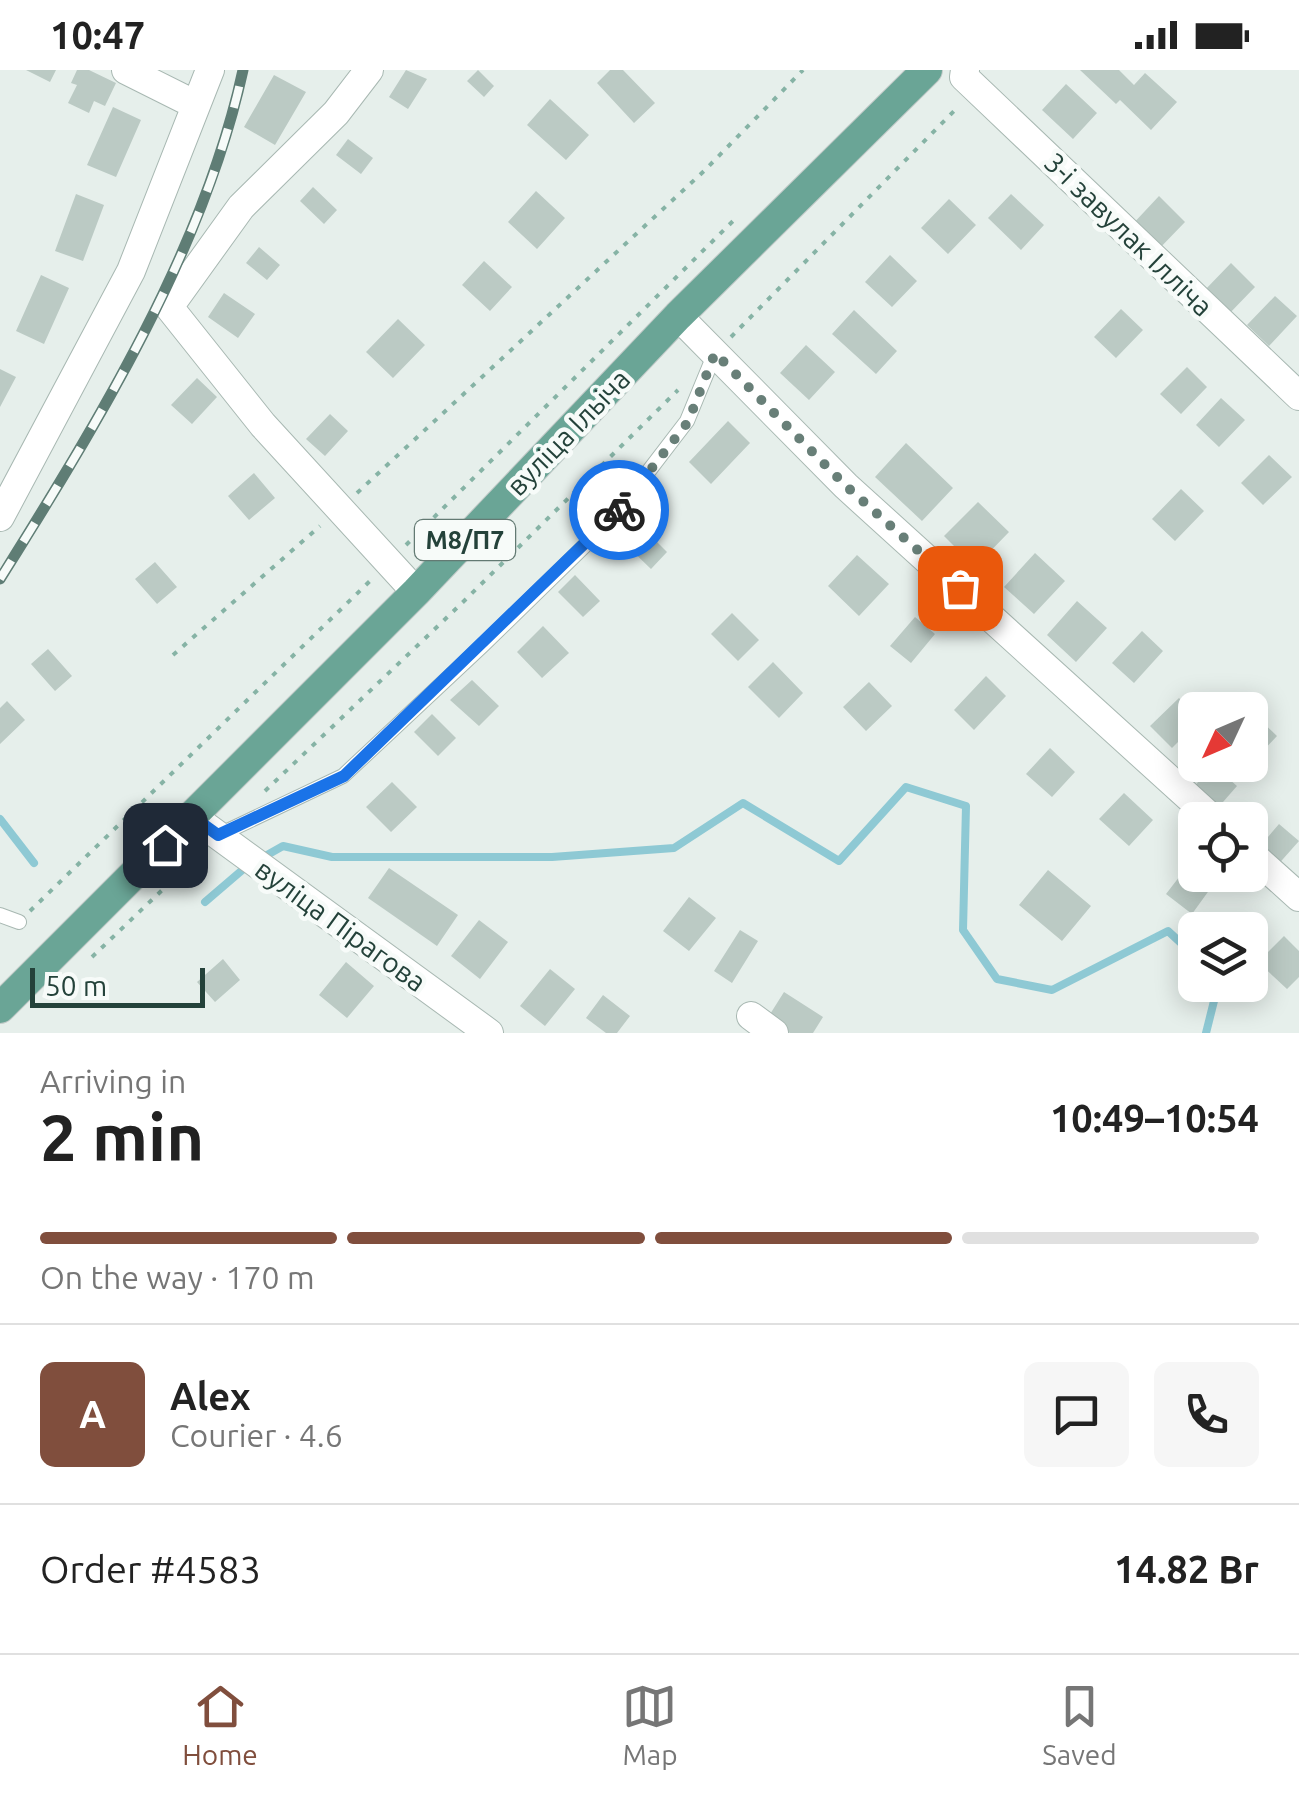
<!DOCTYPE html>
<meta charset="utf-8">
<style>
body{margin:0;font-family:Ubuntu,sans-serif;background:#f6f6f6;color:#222;height:100vh;display:flex;flex-direction:column;font-size:38px;white-space:nowrap}
*{box-sizing:border-box;margin:0}
p{font-size:32px;color:#767676}
.icon{flex:none;width:55px;height:55px;fill:none;stroke:currentColor;stroke-width:2;stroke-linecap:round;stroke-linejoin:round}
.map{position:relative;height:963px;overflow:hidden}
.panel{display:flex;flex-direction:column;background:#fff;flex:1}
.panel>*{flex:none}
.needle{width:65px;rotate:226deg}
.buttons{position:absolute;left:1178px;top:622px;display:grid;gap:20px}
.buttons a{display:grid;place-items:center;width:90px;height:90px;border-radius:15px;background:#fff;box-shadow:0 5px 25px #0003;font-size:50px}
.scale{position:absolute;left:30px;bottom:25px;width:175px;box-sizing:border-box;padding-left:10px;border:5px solid #24423a;border-top:0;font-size:28px;line-height:35px;white-space:nowrap;color:#24423a;-webkit-text-stroke:8px #f7fbf9;paint-order:stroke}
.pin{position:absolute;display:grid;place-items:center;width:85px;height:85px;color:#fff;margin:-42px;border-radius:20px;box-shadow:0 5px 15px #0006}
.courier{position:absolute;display:grid;place-items:center;width:100px;height:100px;margin:-50px;border:8px solid #1a73e8;border-radius:50%;background:#fff;color:#222;box-shadow:0 2px 12px #0007}
.headline em{font-style:normal;font-weight:700}
.headline div{display:flex;flex-direction:column-reverse}
.headline{display:flex;align-items:center;justify-content:space-between;height:170px;padding:0 40px}
h1{font-size:65px;font-weight:700;line-height:75px}
.bar{display:grid;grid-template-columns:repeat(4,1fr);gap:15px 10px;align-content:center;height:120px;padding:0 40px}
.bar i{height:12px;border-radius:8px;background:#e0e0e0}
.bar .current{background:#804e3d}
.bar p{grid-column:span 4}
.line{display:flex;align-items:center;gap:25px;padding:0 40px;border-top:2px solid #e0e0e0}
.line div{flex:1}
.round{display:grid;place-items:center;flex:none;width:105px;height:105px;border-radius:15px;background:#f6f6f6}
.status{display:flex;justify-content:space-between;align-items:center;height:70px;padding:0 50px;background:#fff;direction:ltr}
.status svg{height:28px;fill:currentColor}
.tab-bar{display:flex;justify-content:space-around;align-items:center;height:140px;border-top:2px solid #e0e0e0;background:#fff;font-size:28px;color:#767676}
.tab-bar a{display:grid;justify-items:center;gap:5px}
.tab-bar .current{color:#804e3d}
.map>svg:first-child{display:block}
.lines{fill:none;stroke-linecap:round;stroke-linejoin:round}
.stream{stroke:#8ec9d4;stroke-width:8}
.building{fill:#bbcac4}
.service-casing{stroke:#a8b8b2;stroke-width:16}
.minor-casing{stroke:#a8b8b2;stroke-width:30}
.primary-casing{stroke:#c2cac8;stroke-width:32}
.path{stroke:#86b3a5;stroke-width:4;stroke-dasharray:5 8;stroke-linecap:butt}
.service{stroke:#fff;stroke-width:14}
.minor{stroke:#fff;stroke-width:28}
.primary{stroke:#6aa596;stroke-width:30}
.rail-casing{stroke:#5f7d75;stroke-width:11}
.rail{stroke:#f7fbf9;stroke-width:8;stroke-dasharray:22;stroke-linecap:butt}
.done{stroke:#687f78;stroke-width:10;stroke-dasharray:0 18}
.route{stroke:#1a73e8;stroke-width:12}
.labels{text-anchor:middle;dominant-baseline:central;stroke-width:9;stroke-linejoin:round;paint-order:stroke}
.shield{fill:#f7fbf9;stroke:#637a73;stroke-width:2.5}
.shield-label{font-size:25px;font-weight:bold;fill:#24423a}
.street-label{font-size:28px;fill:#24423a;stroke:#f7fbf9}
</style>
<div class="status"><b>10:47</b><svg viewBox="0 0 49 12"><path d="M0 12V9h3v3zM5 12V6h3v6zM10 12V3h3v9zM15 12V0h3v12zM26 1h20v11H26zM47 4h2v5h-2z"/></svg></div>
<div class="map">
<svg width="1299" height="963" viewBox="0 0 1299 963">
<rect width="100%" height="100%" fill="#e6efeb"/>
<g class="lines">
<path class="stream" d="M0,749l34,44
M260,789l23,-13 49,11h220l122,-9 69,-45 96,58 67,-74 60,19 -3,124 34,49 55,11 116,-59 27,25
M205,832l42,-36
M1206,963l12,-48"/>
</g>
<path class="building" d="M26,0h30l-6,12z
M77,0h12l27,13 -11,23 -11,-5 -5,12 -21,-10 9,-18 -6,-2z
M406,0l21,9 -19,30 -19,-12z
M478,0l16,16 -10,11 -17,-16z
M610,0h13l32,33 -21,20 -37,-40z
M1080,0h39l15,15 11,-12 32,29 -26,28 -31,-30 -4,4z
M274,5l32,17 -31,53 -31,-18z
M1066,14l31,29 -24,26 -31,-29z
M550,29l39,36 -23,25 -39,-35z
M113,37l28,13 -25,57 -29,-12z
M348,69l25,19 -12,16 -25,-19z
M313,117l24,23 -13,14 -24,-23z
M536,121l29,27 -28,31 -29,-27z
M76,124l28,11 -21,56 -28,-10z
M1011,124l33,31 -23,25 -33,-32z
M1159,126l26,26 -29,30 -26,-25z
M949,129l27,26 -28,29 -27,-26z
M259,177l21,18 -13,15 -21,-17z
M890,185l27,26 -25,26 -27,-25z
M484,191l28,26 -22,24 -28,-26z
M1231,193l24,24 -28,29 -24,-24z
M41,205l28,13 -25,56 -28,-13z
M224,223l31,21 -17,24 -30,-21z
M1275,226l22,20 -28,30 -22,-21z
M1121,239l22,21 -27,28 -22,-21z
M854,240l43,41 -21,23 -44,-40z
M398,249l27,26 -32,33 -27,-26z
M806,275l29,27 -26,28 -29,-27z
M1187,297l20,20 -26,27 -21,-20z
M0,299l16,8 -16,30z
M197,308l20,19 -25,27 -21,-19z
M1221,328l24,22 -26,27 -23,-22z
M330,344l18,17 -23,25 -19,-17z
M728,351l22,22 -39,41 -22,-22z
M906,373l47,45 -31,33 -47,-44z
M1269,385l23,22 -29,28 -22,-22z
M254,403l21,25 -26,22 -21,-24z
M1181,419l23,22 -29,30 -23,-22z
M978,432l31,30 -34,35 -31,-31z
M637,452l30,30 -16,17 -31,-30z
M1035,483l30,28 -31,33 -30,-27z
M857,485l32,29 -30,32 -31,-30z
M155,492l22,25 -20,17 -22,-25z
M575,505l25,26 -17,16 -25,-25z
M1077,531l30,27 -31,34 -29,-27z
M732,543l27,27 -21,21 -27,-27z
M915,547l20,17 -24,29 -21,-17z
M543,556l26,27 -27,25 -25,-26z
M1142,561l21,20 -29,32 -22,-20z
M48,579l24,27 -17,15 -24,-27z
M773,592l30,31 -24,25 -31,-31z
M986,606l20,20 -32,34 -20,-20z
M472,610l27,26 -20,20 -29,-26z
M869,612l23,24 -26,25 -23,-24z
M1179,628l16,16v11l-23,23 -22,-22z
M7,631l18,19 -25,24v-36z
M1250,640l27,26 -27,29z
M432,644l24,24 -18,18 -24,-24z
M1050,678l25,24 -23,25 -26,-23z
M1213,695l24,21 -21,24 -24,-21z
M392,712l25,25 -26,25 -25,-25z
M1124,723l29,27 -24,26 -30,-27z
M1279,754l20,17 -24,27 -19,-17z
M1193,789l2,16h19l4,3 -26,36 -26,-20z
M389,798l69,47 -21,31 -69,-48z
M1048,800l43,36 -29,35 -43,-36z
M689,827l27,21 -27,33 -26,-20z
M479,850l29,22 -28,37 -29,-23z
M740,860l18,11 -26,42 -18,-12z
M1284,866l15,15v26l-12,12 -29,-27z
M223,889l17,21 -25,22 -18,-20z
M346,892l28,24 -27,32 -28,-23z
M550,899l25,20 -30,37 -25,-20z
M784,922l39,25 -10,16h-23l-23,-14z
M603,925l27,21 -13,17h-11l-20,-15z"/>
<g class="lines">
<g class="service-casing">
<path id="service" d="M219,765l124,-59 139,-130 130,-127 75,-98 28,-68
M0,845l19,7"/>
</g>
<g class="minor-casing">
<path id="minor" d="M126,0l68,34
M369,0l-33,43 -95,94 -72,100 94,118 153,167
M965,0l-1,7 335,319
M678,246l168,170 368,334
M0,447l131,-246 79,-201
M193,747l296,216
M1250,783l49,44
M751,946l23,17"/>
</g>
<g class="primary-casing">
<path id="primary" d="M0,938l416,-416 262,-276 249,-246"/>
</g>
<path class="path" d="M731,267l228,-231
M357,423l347,-322 99,-101
M406,475l327,-324
M173,585l147,-129
M265,721l196,-187 217,-214
M30,841l341,-331
M92,887l109,-104"/>
<use href="#service" class="service"/>
<use href="#minor" class="minor"/>
<use href="#primary" class="primary"/>
<g class="rail-casing">
<path id="rail" d="M0,509c97,-155 204,-329 243,-509"/>
</g>
<use href="#rail" class="rail"/>
</g>
<g class="lines">
<path class="done" d="M619,440l69,-88 27,-69 131,133 114,102"/>
<path class="route" d="M165,775l28,-28 25,18 126,-59 275,-266"/>
</g>
<g class="labels">
<rect class="shield" x="415" y="450" width="100" height="40" rx="8"/>
<g class="shield-label">
<text x="465" y="470">М8/П7</text>
</g>
<g class="street-label">
<text transform="translate(1129 164) rotate(44)">3-і завулак Ілліча</text>
<text transform="translate(568 362) rotate(-46)">вуліца Ільіча</text>
<text transform="translate(341 855) rotate(36)">вуліца Пірагова</text>
</g>
</g>
</svg>
<div class="buttons">
<a><svg class="needle" viewBox="-14 -14 28 28"><path d="M0-13l5 13h-10z" fill="#e53935"/><path d="M0 13l5-13h-10z" fill="#767676"/></svg></a>
<a><svg class="icon" aria-label="locate" viewBox="0 0 24 24"><circle cx="12" cy="12" r="6"/><path d="M12 2v4M12 18v4M2 12h4M18 12h4"/></svg></a>
<a><svg class="icon" aria-label="layers" viewBox="0 0 24 24"><path d="M12 4l9 5-9 5-9-5zM3 14l9 5 9-5"/></svg></a>
</div>
<div class="scale">50 m</div>
<div class="pin" style="left:960px;top:518px;background:#ea580c"><svg class="icon" aria-label="bag" viewBox="0 0 24 24"><path d="M5 8h14l-1 12H6zM9 8a3 3 0 0 1 6 0"/></svg></div>
<div class="pin" style="left:165px;top:775px;background:#1f2937"><svg class="icon" aria-label="home" viewBox="0 0 24 24"><path d="M3 11l9-7 9 7M6 9v11h12V9"/></svg></div>
<div class="courier" style="left:619px;top:440px"><svg class="icon" aria-label="bike" viewBox="0 0 24 24"><circle cx="6" cy="16" r="4"/><circle cx="18" cy="16" r="4"/><path d="M6 16l4-8h5l3 8M10 8l3 8H6M13 5h3"/></svg></div>
</div>
<section class="panel">
<div class="headline"><div><h1>2 min</h1><p>Arriving in</p></div><em>10:49–10:54</em></div>
<div class="bar"><i class="current"></i><i class="current"></i><i class="current"></i><i></i><p>On the way · 170 m</p></div>
<div class="line" style="height:180px"><b class="round" style="background:#804e3d;color:#fff">A</b><div><b>Alex</b><p>Courier · 4.6</p></div><a class="round"><svg class="icon" aria-label="chat" viewBox="0 0 24 24"><path d="M4 5h16v11H9l-5 4z"/></svg></a><a class="round"><svg class="icon" aria-label="phone" viewBox="0 0 24 24"><path d="M5 4h4l2 5-3 2q2 4 5 5l2-3 5 2v4C11 20 4 13 5 4z"/></svg></a></div>
<div class="line" style="height:130px"><div>Order #4583</div><b>14.82 Br</b></div>
</section>
<nav class="tab-bar">
<a class="current"><svg class="icon" aria-label="home" viewBox="0 0 24 24"><path d="M3 11l9-7 9 7M6 9v11h12V9"/></svg>Home</a>
<a><svg class="icon" aria-label="map" viewBox="0 0 24 24"><path d="M3 6l6-2 6 2 6-2v14l-6 2-6-2-6 2zM9 4v14M15 6v14"/></svg>Map</a>
<a><svg class="icon" aria-label="saved" viewBox="0 0 24 24"><path d="M7 4h10v16l-5-4-5 4z"/></svg>Saved</a>
</nav>
